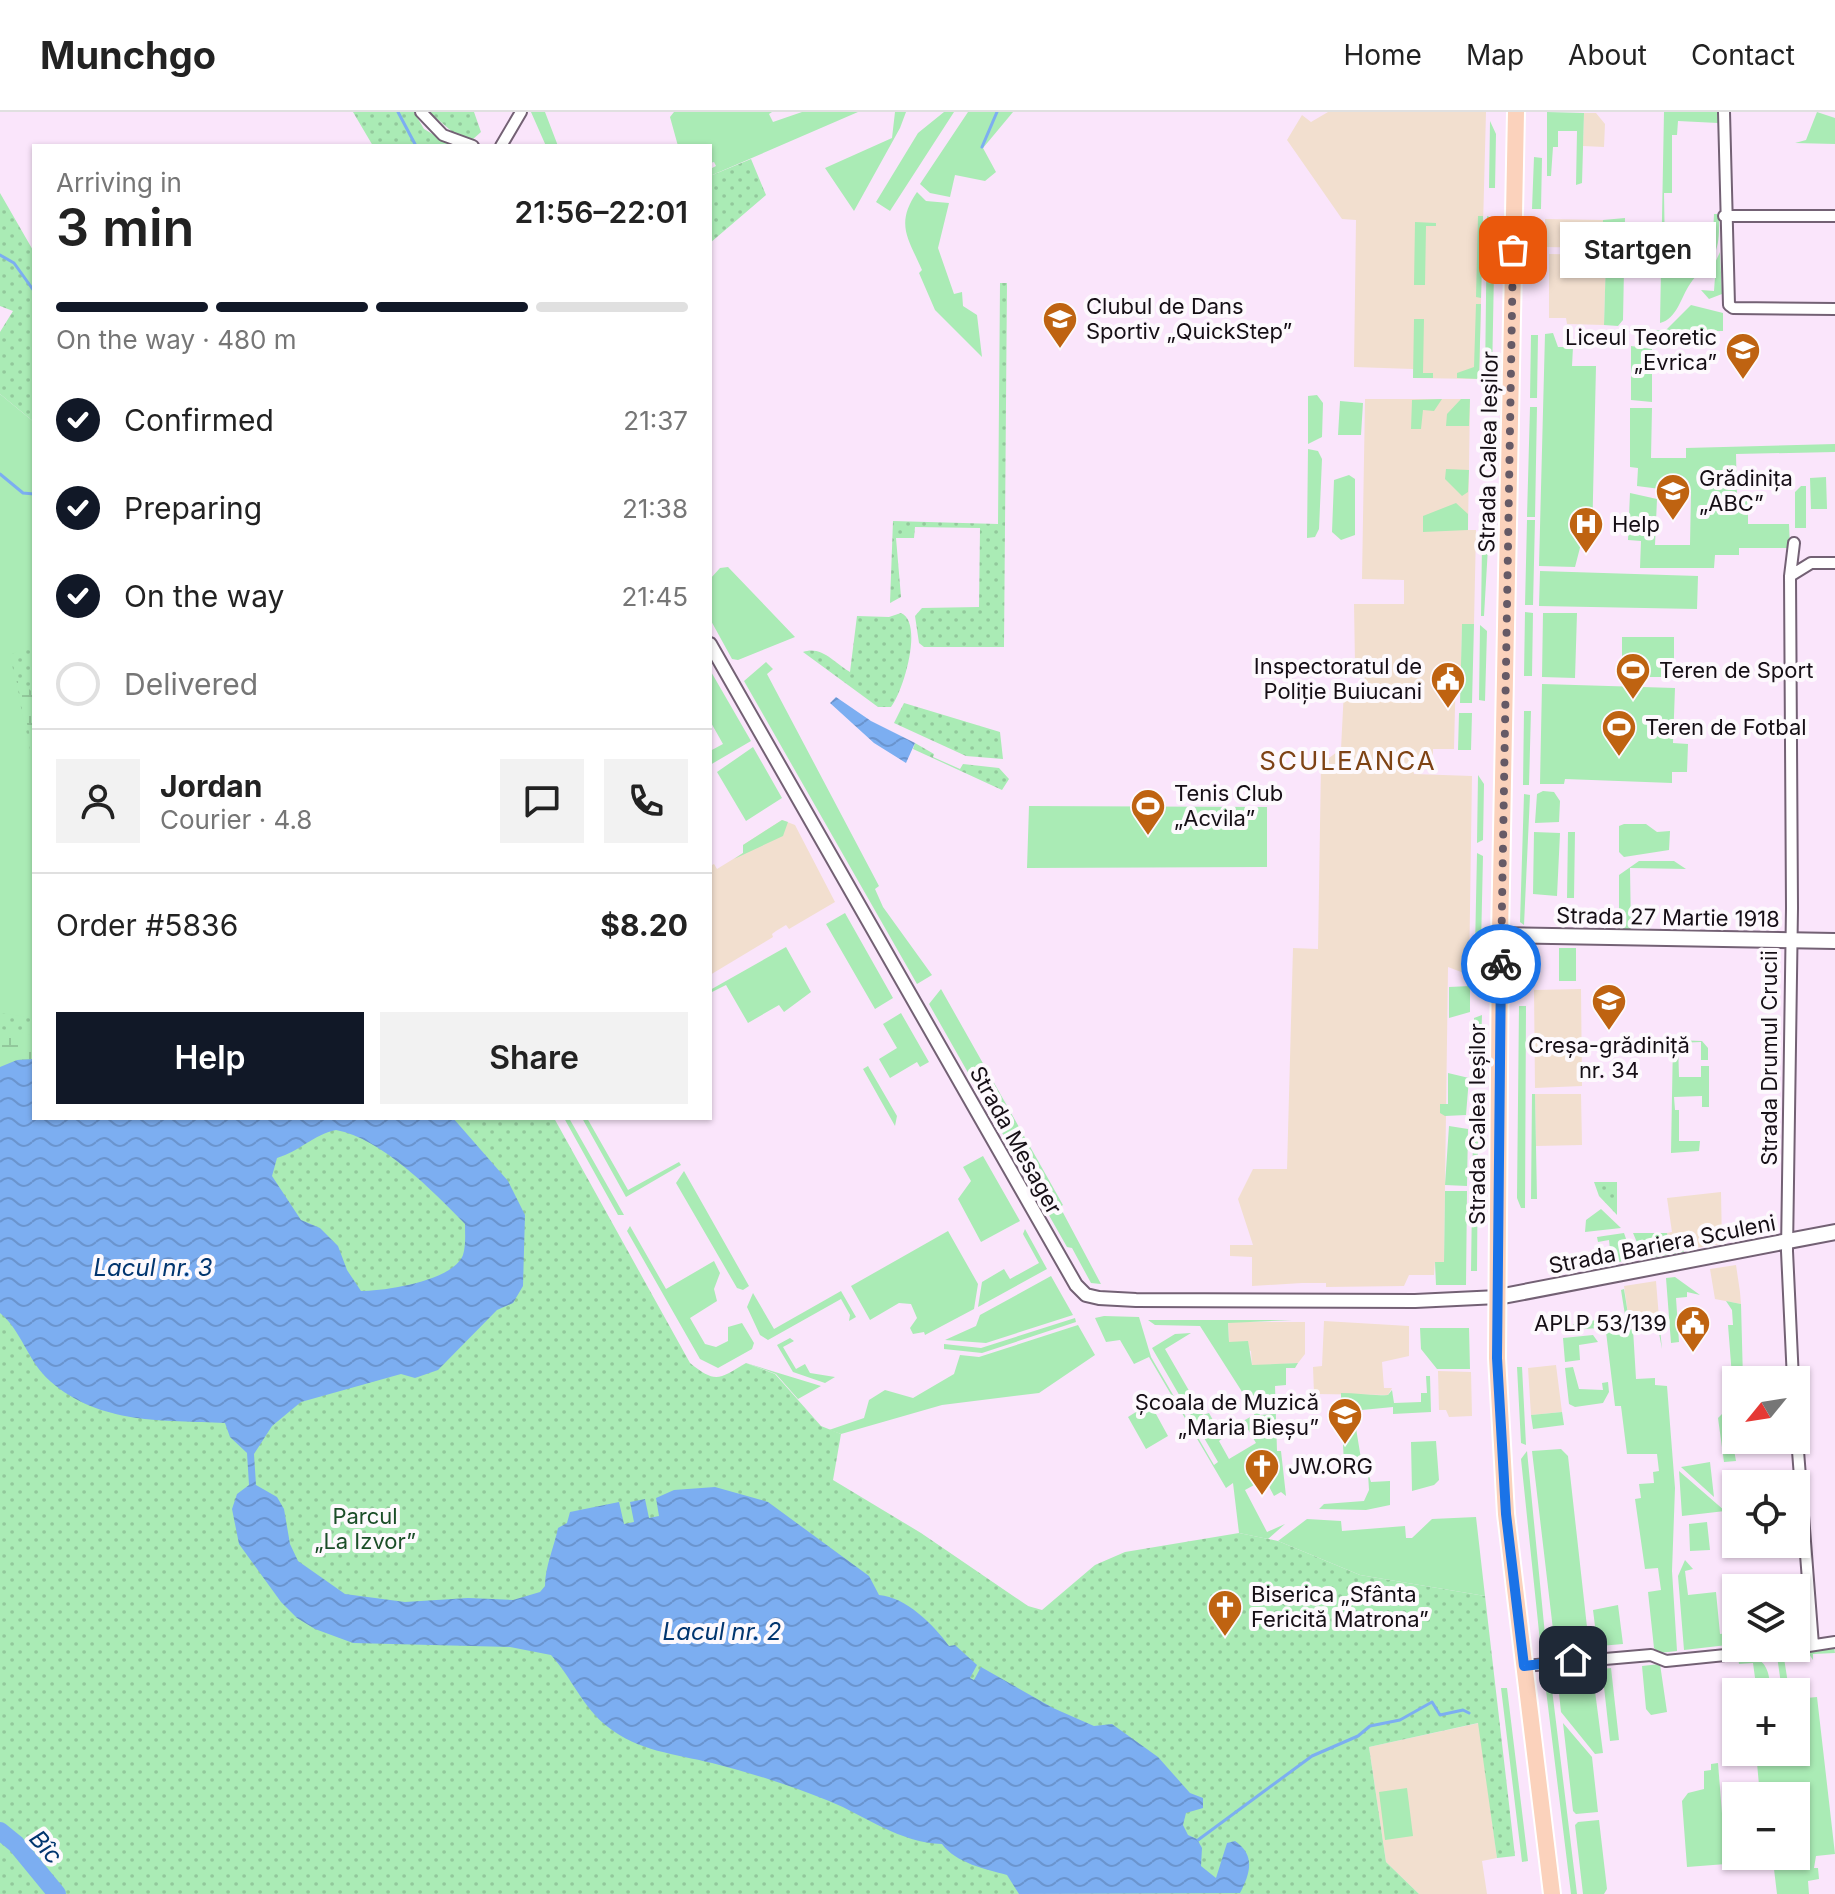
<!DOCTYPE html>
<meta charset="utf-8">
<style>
body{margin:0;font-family:Inter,sans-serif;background:#f2f2f2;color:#222;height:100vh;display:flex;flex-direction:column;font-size:30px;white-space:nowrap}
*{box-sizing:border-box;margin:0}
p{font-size:26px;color:#767676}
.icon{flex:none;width:44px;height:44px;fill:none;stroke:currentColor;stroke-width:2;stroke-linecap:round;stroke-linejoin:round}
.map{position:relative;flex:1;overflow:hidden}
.details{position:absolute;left:32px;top:32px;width:680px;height:976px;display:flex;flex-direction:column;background:#fff;border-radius:0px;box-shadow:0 2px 6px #0004}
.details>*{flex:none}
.needle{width:52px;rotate:240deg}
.controls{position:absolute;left:1722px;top:1254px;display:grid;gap:16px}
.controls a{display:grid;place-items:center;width:88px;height:88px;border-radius:0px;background:#fff;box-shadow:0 2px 6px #0004;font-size:40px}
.pin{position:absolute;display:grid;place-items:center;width:68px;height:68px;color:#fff;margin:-34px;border-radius:16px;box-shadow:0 4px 12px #0006}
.courier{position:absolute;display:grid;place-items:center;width:80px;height:80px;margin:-40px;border:6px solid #1a73e8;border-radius:50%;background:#fff;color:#222;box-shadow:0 2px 10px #0007}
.bubble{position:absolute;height:56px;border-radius:0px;background:#fff;box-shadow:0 2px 6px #0004;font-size:26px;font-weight:600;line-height:56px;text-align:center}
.summary em{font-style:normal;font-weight:600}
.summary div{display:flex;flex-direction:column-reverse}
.summary{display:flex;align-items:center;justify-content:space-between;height:136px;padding:0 24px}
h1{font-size:52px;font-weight:600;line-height:60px}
.bar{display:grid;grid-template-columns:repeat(4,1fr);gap:12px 8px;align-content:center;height:96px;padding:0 24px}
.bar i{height:10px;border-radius:6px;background:#e0e0e0}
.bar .on{background:#111827}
.bar p{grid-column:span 4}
.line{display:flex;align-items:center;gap:20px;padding:0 24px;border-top:2px solid #e0e0e0}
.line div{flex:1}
.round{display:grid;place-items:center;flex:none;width:84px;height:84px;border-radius:0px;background:#f2f2f2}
ol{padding:0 24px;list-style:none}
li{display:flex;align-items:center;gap:24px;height:88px}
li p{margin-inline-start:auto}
li .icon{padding:8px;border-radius:50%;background:#111827;color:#fff;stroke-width:4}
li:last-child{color:#767676}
li i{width:44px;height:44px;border:4px solid #e0e0e0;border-radius:50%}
.button{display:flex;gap:16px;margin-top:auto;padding:16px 24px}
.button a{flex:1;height:92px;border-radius:0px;background:#111827;color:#fff;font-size:32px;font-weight:600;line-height:92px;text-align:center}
.button a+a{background:#f2f2f2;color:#222}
header{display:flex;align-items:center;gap:48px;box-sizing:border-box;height:112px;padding:0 40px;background:#fff;border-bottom:2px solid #e0e0e0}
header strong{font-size:38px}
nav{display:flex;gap:44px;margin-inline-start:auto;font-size:28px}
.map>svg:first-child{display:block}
.commercial{fill:#f2dfcf}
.grass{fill:url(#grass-dots)}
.wetland{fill:url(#wetland-marsh)}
.garden{fill:#aaebb5}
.water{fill:url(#water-waves);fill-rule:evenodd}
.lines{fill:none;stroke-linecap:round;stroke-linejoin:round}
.stream{stroke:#7caef1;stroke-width:3}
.river{stroke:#7caef1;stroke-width:18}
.minor-casing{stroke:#736174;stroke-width:14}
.tertiary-casing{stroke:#736174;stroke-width:16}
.secondary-casing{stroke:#736174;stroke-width:18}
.primary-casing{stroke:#fff;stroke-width:20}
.minor{stroke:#fff;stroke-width:10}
.tertiary{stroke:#fff;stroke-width:12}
.secondary{stroke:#fff;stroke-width:14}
.primary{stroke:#fbd2bc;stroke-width:16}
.done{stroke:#665a66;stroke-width:8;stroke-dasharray:0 14.4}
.route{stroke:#1a73e8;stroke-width:10}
.labels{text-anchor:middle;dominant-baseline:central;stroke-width:8;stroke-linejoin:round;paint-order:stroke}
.poi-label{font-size:22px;fill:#160f16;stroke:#fdf9fd;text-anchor:start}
.street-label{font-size:22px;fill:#160f16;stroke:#fdf9fd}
.park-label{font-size:22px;fill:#1b4e28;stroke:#fdf9fd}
.water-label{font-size:24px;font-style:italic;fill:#01356f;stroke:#fdf9fd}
.quarter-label{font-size:26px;letter-spacing:2px;fill:#7e4315;stroke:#fdf9fd}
</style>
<header>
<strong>Munchgo</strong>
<nav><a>Home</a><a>Map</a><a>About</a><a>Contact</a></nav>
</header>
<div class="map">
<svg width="1835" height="1782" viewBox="0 0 1835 1782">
<defs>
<pattern id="grass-dots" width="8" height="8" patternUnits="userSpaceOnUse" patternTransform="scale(2)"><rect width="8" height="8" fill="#aaebb5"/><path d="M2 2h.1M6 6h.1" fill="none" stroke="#92c89b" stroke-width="1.8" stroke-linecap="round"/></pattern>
<pattern id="wetland-marsh" width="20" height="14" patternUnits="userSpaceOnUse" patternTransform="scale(2)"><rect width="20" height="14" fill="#aaebb5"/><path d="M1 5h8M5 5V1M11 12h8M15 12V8" fill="none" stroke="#92c89b"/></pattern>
<pattern id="water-waves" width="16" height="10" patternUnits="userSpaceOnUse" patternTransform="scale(2)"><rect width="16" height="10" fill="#7caef1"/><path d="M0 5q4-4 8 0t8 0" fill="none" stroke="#6a94ce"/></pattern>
</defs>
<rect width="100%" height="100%" fill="#fae5fb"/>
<path class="commercial" d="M1328,0h158l-7,267 -66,-1v-9l-59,-2 2,-147 -14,-1 -55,-79 15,-25 9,7z
M1584,1h12l9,11 -1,23 -21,-1z
M1545,107l58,1v28l-58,-1z
M1549,142l57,1 -2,70 -37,-1 -1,-6h-17z
M1365,287h105l-2,131h8l-2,94h-12l-1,42 -5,1 -2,82h-21v10l-19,-1 -1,10 1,6 58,2 -3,199 -21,-8 -4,295h-9l-1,13h-25l-5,11 -78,1v-4h-24l-50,3v-29l-22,-1v-11h23l-15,-46 15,-30h34l6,-221 25,1 3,-185 20,-15 3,-59h20l1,-24 -10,-1 -1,-61h50v-24l-42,-1z
M782,708l13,5 40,77 -46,27 -3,-4 -10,6 -4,3 1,3 -63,38v-109l4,-2 3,5 26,-16v-8z
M1581,877l1,97 -47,2 -1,-98z
M1535,982h46l1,51 -46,1z
M1721,1080l1,52 -51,8 -4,-19 5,-1 -5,-34z
M1736,1153l4,27 1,12 -26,-5 -5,-30z
M1656,1169l3,37 -30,2 -5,-34z
M1324,1209l85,5v30l-27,6 2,26h8l-4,7 -74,-1 -1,-27 9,-1z
M1228,1210h77v32l-7,9 -46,3 -1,-15 -22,-9z
M1556,1253l6,47 -31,3 -3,-47z
M1438,1259l33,1 1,44 -23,1 -3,-7h-7z
M1479,1611l18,135 -15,3 5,33h-68l-33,-32 -17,-115z"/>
<path class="grass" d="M353,0h61l10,17 29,17h-80z
M429,0h45l7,20 -9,8 -16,-5z
M751,47l15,36 -56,48v-67z
M0,81l34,59v170l-34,-28v-62l13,-21 -13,-5z
M1000,171h7l-3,364h-80l-5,-4 -4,-27 7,-8 57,-1 1,-79 -65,-1 -1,11h-18l5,59 -11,6 3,-82 105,3z
M0,358l34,4v644h520l136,245c26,21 29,16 56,0l29,11 46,52 20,8 -8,46 88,53 107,73 14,4 53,-45 30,-13 114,-19 39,8 82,34 125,21 30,260 -18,2 -19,-135 -109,24 17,115 33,32h-1419z
M901,501c23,10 2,79 -10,94h-13l-75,-55c18,-7 32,11 47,20l7,-56 32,1z
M904,591l96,29 3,27 -37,-3 -72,-33z
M915,631l19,11 -1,3 27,12 3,-5 36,4 10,11 -7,11 -89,-41z
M1594,1070h23v33l-18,-19z"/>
<path class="wetland" d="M15,563l19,19v83l-2,-33z
M0,917l34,6v24l-17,1 -17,7z"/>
<path class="garden" d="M531,0h14l13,34h-12z
M674,0h98l-3,2 4,8 29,-10h56l-148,64v-7l6,-3 -2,-4 -4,1v-17h-32l-8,-29z
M895,0h11l-6,16 -46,83 -29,-43 67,-30z
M944,0h10l-64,99 -14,-9 42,-69z
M968,0h45l-30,36 13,24 -11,9 -30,-6 -5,22 -20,-4 -10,-9z
M1547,0l37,1 -2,70 -6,2 1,-54h-19v16h-5l-2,29h-4z
M1664,0h55l-1,11 -40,-2 -1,14h-5v58h-8l1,62h47l2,-41h5c0,13 1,27 -4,39 -5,11 -18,20 -25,31 -9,13 -13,35 -30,39z
M1817,0l18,6v26l-40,-1 11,-3z
M1490,9l6,13 -1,54h-6z
M1534,45l8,1 -1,51h-9z
M917,80l9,9 23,2 -11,45 16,46 8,-2 1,14 14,9 5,42 -47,-47 -16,-37 3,-3c-14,-32 -27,-46 -5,-78z
M1478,104h5l-2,82 -5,-1z
M1487,104l8,3 -3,158 -7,2z
M1625,106l-2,102 -5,6 -14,-1 2,-69 -4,-1 1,-35z
M1415,110l21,1v3h-10l-1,59h-11z
M1720,140l2,42 -13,5 -8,-9 13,1 1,-14 -12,-2 10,-8z
M1476,192h5l-2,75 -22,-1v-5l17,-6z
M1691,193l32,8v18l-99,1 42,-2z
M1414,207h10l-1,54h10v5h-20z
M1553,221l5,14h15l-1,19h24l-4,174h-10l-7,27 -36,-1 6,-232z
M1531,223h7l-1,63h-7z
M1631,234l21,3v53l-21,-2z
M0,282l34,28v222l-24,11 24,114v249l-34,-5z
M1317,283l6,8 -1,34 -14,7v-48z
M1442,287l-8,12 -11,-1 -2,19h-10l1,-29z
M1461,287h9l-1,27h-23l1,-12z
M1340,289l23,2 -2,32h-23z
M1530,295h7l-2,110h-8z
M1630,296h22l-1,50h35v-10l149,-4v8l-99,2 1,43h11v27h41l1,24h-51v7h-24l-1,13h-74l1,-27 -13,-1 2,-47 27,6 -2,46h35l1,-52 -54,-7 1,-18 -8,-1z
M1308,337l10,2 4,8 -3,70 -4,8 -8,1z
M1446,357l23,1 -1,22 -6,4 -17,-17z
M1349,363l6,4v56l-14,5 -9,-8 2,-52z
M1826,365l1,32h-16l-1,-31z
M1801,374h5v42h-11v-36z
M1456,391l12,11v16l-45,2v-16z
M1527,408h8l-2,85h-8z
M1482,432l6,3 -4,69h-3z
M728,455l67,70 -57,23 -6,-1 -22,-40v-40l10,-11z
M1540,459l158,5 -1,33 -158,-3z
M1525,500l8,1 -1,63h-8z
M1543,501h34l-2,65 -33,-1z
M1462,512h12l-2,79h-12z
M1480,513l7,6 -2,70 -6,-1z
M1622,525h52v40h-52z
M766,550l7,7 -6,5 112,212 -4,3 8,18 49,68 -15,9 -173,-303z
M710,558l41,71 -41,24v-14l13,-7 -13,-23z
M1542,572l133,4 -2,55 15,1 -1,28h-15v11l-107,-4 -1,5h-24z
M1524,599h7l-2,74h-6z
M1459,601h13l-1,37h-13z
M753,635l29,51 -36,23 -29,-49z
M1478,663l6,9 -1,56 -6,3z
M1543,679l11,1 6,9 -1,21 -24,1 2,-29z
M1524,682l6,1 -6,130 -4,-3z
M1029,694l238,1v60l-240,1z
M782,708l6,2 -5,14 -49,23 9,-6v-8z
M1624,712h22l11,8 13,-1 -1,19 -45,7 -5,-5v-26z
M1534,720l26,1 -3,63 -24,-2z
M1568,720h7l-1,66h-7z
M1477,741l6,3 -2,90 -6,3z
M1639,749h35l12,8 -56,-1 1,63 -12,-1v-55z
M845,801l48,85 -18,11 -49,-85z
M786,835l25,45 -27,20 -5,-7 -31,18 -22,-38 -16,8v-3z
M1559,836h17v33h-17z
M1470,874v26l-21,6v-31z
M941,877l122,216 -3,2 41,77 -10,-1 -19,-35 -5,-1 -138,-243z
M1519,894h7l-1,202h-4l-4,-10z
M901,901l28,49 -9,5 -3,-5 -27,16 -11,-19 18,-11 -14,-24z
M1482,903l-2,58h-7l1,-55z
M1673,928l29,1 6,7v12h-7v-18l-23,1 1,34h22v-11h8v41h-7v-11l-28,1 1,13h4v31h21l-1,10 -28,2z
M868,954l29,50 -2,10 -32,-57z
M1448,961l21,5 -3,37 -21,1 -5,-3v-9h8z
M1532,982h3l2,105h-6z
M564,1006h5l55,97h-6z
M582,1006h5l41,72 51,-28 2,3 -55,32z
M1449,1014l19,3 -1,57 -22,-1z
M1473,1020l5,6 -1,133h-6z
M983,1044l37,65 -39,21 -23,-43 13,-18 -8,-14z
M684,1059l65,115 -6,4 -6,-2 -61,-105z
M1445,1079h22l-1,94h-30l-1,-23h9z
M1601,1097l20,19 -36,4 1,-12z
M630,1114l36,63 48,-28 6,12 -6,16 3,12 -27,17 15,26 11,3 12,-6v-14l14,-4 12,20 -2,6 -34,19 -18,-9 -73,-128z
M1025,1117l22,40 -69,38 4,-25 22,-13 6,10 29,-16 -16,-29z
M948,1119l30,53 -4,25 -49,26 -1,-3 -11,2 -3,-6 7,-10 -6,-14 -12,-1 -29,17 -19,-34z
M1624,1121l9,26 -51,11 -1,-6 30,-5 -2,-19 -11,2 -1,-5z
M1633,1121h34l3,14 11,-1 3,6 -40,7z
M1051,1164l22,39 -87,28 -41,-3 31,-14 4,-11z
M1675,1165l25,18 -13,-3v5l-11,1 3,44 -8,1 -5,-65z
M1624,1177l5,31 30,-2 3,31 -5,-26 -83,7 -1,-6 52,-9 -4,-25z
M841,1179l15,26 -7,4 1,-6 -9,-16 -73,41 -8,-5 -13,-28 6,-14 21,36z
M1726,1189l15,3 2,76h-7l-3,64 3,17 -12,1 -6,-44 16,-16 -6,-77h5l-1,-15z
M1104,1204l35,1 12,40 63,108 4,-3 -66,-114 23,-14 16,-1 -26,16 38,66 6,-2 14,25 -4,3 10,18 27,-16 -13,-22 11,-6 2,-9 4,9 13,-1v-9h-4l-1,-8 -22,1 -46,-72 -45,-1 -7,-5h144l-64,3 1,19 19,-1 4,24 46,-2 -3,5h-9v17l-11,1 2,65h4l5,45 -5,-4 -7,4 -9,-17 -20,11 22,42 18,-8 -17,15 -29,-6 -6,-50 -7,5 -77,-131 -15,7 -14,-24 -14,2 -11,-24z
M1075,1206l1,4 -94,31 -38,-4v-5l37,4z
M1078,1213l17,30 -56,38 -97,12 -101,29 -12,-4 35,-12 5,-18 16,-10 28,8 41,-24 6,-19 19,2z
M1420,1216h49l1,41h-33l-16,-20z
M1633,1217l3,50 19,-1v7l12,1 8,102 -3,83 5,80 -18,2 -5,-5 -6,-56 13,-2 -3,-22 -13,1 -10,-70 6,-1 -2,-14 15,-1 -1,-11 6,-1 -2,-17h-30l-6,-48h-6l-9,-74z
M1593,1223l5,7 -19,3 1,15 -15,2 -2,-24z
M790,1226l4,3 -11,6 13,22 9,-5 5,9 25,4 -10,6 -32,-11 -16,-27z
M746,1251l75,23 -23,13 -22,-25z
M1517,1255h5l4,78 -5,-2z
M1573,1255l6,22 24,1 -1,-7 6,-1 1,10 -6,11 -28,4 -6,-3 -4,-36z
M1426,1264h4l1,36 -38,2v-7l-52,5v-19c16,0 30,3 47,2l4,-5 2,13 27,-1v-9h6z
M1150,1291l18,33 -22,13 -18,-32z
M1562,1300l2,13 -31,4 -2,-14z
M1355,1310l7,43h-18l-2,-42z
M1436,1329l3,39 -5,5 -22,6 -1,-49z
M1561,1337l7,7 21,189 -5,7 -28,3 -24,-204z
M1527,1339l20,204 -6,-4 -20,-192z
M1710,1350l4,35 -33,-30z
M1679,1359l46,40 -43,5z
M1368,1361l3,9 19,-1v24l-24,5 -47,-1 5,-5 40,-3 5,-11z
M1476,1405l9,79 -125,-21 -82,-34 29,-22 34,2 1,10 63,-5 1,12h6l20,-19z
M1707,1410l3,28 -20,1 -1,-27z
M1685,1448l8,9 -8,2 3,24 28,-3 4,42 16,-2v12l-52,6 -6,-74z
M1618,1493l5,39 -23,2 -3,-4 -4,-32z
M1834,1534l1,7 -22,1v6l-4,-6 -25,4 5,32 -7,1 -5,-35z
M1751,1544c18,6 18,19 20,36h-7l-1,-5 -24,3 17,-5 -3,-22 -14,1 -1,-7z
M1588,1552l4,4 11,85 -8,1 -34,-42 -5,-46z
M1660,1552l7,48 -16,3 -5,-6 -4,-43z
M1611,1556l8,72 -9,1 -8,-72z
M1551,1569l26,213h-6l-26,-212z
M1501,1576h6l21,173 -6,1z
M1817,1585l18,157 -19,2 -2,12h4l1,11 -11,2 1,13h-32l-4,-33h-7v-5h30v-60h-36l-4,-44h40v-53z
M1563,1611l29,34 6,55 -22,2 -3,-3z
M1718,1651l8,101 -39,3 -5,-66 6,-8 16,-4v-18l7,-1v-6z
M1407,1676l6,48 -28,4 -6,-48z
M1599,1708l8,69 -3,5h-21l-8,-69 3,-3z"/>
<path class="water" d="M836,585l35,24 44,22 -9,20 -32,-20 -44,-40z
M34,947v59h419l55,63 17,34 -2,71 -10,17 -16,7 -59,60 -23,8 -14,-4 -100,28 -29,24 -18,28 2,31 21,12 7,12 6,35 8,17 47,33 60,8 63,-4 45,2 27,-8 5,-6c0,-19 9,-39 13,-58l9,-5 3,-11 49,-10 5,22 10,-2 -4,-20 15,-3 4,19 10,-2 -3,-18 18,-8 41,-3 53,15 101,74 10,19c27,2 55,30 70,51l6,-1 22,20 -7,13 4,2 7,-13 72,41 41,18 18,-2 46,33 32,36 13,5v10l-17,5 -3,12 5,10 9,4 5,9 -1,18 15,12 11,-35 8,-2c21,14 15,33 5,52l-221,1 -12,-19c-22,-6 -51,-12 -65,-31 -42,-1 -76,-28 -113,-43 -39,-16 -78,-28 -117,-38 -37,-9 -74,-12 -104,-36 -25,-19 -36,-49 -57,-72l-41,-8 -157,-4 -38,-14 -18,-11 -16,-16 -42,-58 -7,-35 5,-15 12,-9 -2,-32 -17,-16 -5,-14c-61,-3 -125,2 -175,-42 -22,-19 -28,-50 -50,-68v-246l17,-7zM336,1018c45,8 97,61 129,94 0,9 1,22 -2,31 -10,26 -78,36 -102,36l-14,-21 -9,-24 -18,-18 -19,-8 -29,-44 5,-18c23,-7 36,-23 59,-28z"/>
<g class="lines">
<path class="stream" d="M398,0l18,34
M982,35l15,-35
M0,143l14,8 20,28
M0,362l23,19 11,1
M1198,1728l114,-84 46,-20 12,-10 30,-6 32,-18 8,13 23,-5 6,3"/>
<path class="river" d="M0,1719l16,13 41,50"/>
<g class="minor-casing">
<path id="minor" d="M421,0l22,23 30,11
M1724,0l5,193 4,3 102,1
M501,34l20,-34
M1724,104h111
M1790,464l21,-13h24
M1793,1268l-6,-129 5,-343 -2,-332 4,-33
M1796,1313l17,220
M1796,1536l39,-6
M1524,1554l127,-11 15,6 129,-13"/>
</g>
<g class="tertiary-casing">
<path id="tertiary" d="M710,532l366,641 10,10 13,3 37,2 279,1 83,-4"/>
</g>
<g class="secondary-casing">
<path id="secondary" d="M1500,823l335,6
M1498,1185l337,-65"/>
</g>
<g class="primary-casing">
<path id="primary" d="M1516,0l-16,823 -3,423 9,156 46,380"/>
</g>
<use href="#minor" class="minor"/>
<use href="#tertiary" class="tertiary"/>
<use href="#secondary" class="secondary"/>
<use href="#primary" class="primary"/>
</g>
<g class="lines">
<path class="done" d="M1501,852l12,-714"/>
<path class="route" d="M1501,852l-4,394 9,156 18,152 49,-6"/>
</g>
<defs>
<g id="school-pin" transform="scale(1.8)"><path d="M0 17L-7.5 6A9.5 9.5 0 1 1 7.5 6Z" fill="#bf6311" stroke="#fdf9fd"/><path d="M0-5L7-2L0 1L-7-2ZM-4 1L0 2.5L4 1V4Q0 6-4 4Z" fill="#fff"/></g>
<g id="hospital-pin" transform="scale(1.8)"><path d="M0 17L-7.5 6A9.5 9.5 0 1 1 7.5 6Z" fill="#bf6311" stroke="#fdf9fd"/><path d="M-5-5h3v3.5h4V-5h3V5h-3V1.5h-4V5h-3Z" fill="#fff"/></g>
<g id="stadium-pin" transform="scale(1.8)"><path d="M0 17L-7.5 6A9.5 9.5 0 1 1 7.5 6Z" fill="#bf6311" stroke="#fdf9fd"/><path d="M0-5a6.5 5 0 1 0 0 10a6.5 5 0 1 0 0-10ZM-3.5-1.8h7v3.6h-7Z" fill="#fff"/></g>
<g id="civic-pin" transform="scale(1.8)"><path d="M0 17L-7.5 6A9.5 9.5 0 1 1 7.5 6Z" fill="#bf6311" stroke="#fdf9fd"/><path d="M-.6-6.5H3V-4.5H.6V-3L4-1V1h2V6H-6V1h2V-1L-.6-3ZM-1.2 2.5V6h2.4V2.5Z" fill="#fff"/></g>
<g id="church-pin" transform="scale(1.8)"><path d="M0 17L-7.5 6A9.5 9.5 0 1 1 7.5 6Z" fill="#bf6311" stroke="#fdf9fd"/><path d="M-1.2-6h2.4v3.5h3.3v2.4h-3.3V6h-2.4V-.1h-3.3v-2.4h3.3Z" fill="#fff"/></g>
</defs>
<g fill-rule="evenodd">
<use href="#school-pin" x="1060" y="207"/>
<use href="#school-pin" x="1743" y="238"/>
<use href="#school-pin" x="1673" y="379"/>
<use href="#hospital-pin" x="1586" y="412"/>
<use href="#stadium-pin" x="1633" y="558"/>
<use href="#civic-pin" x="1448" y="567"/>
<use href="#stadium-pin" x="1619" y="615"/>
<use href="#stadium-pin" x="1148" y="694"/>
<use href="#school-pin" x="1609" y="889"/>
<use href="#civic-pin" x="1693" y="1211"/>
<use href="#school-pin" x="1345" y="1303"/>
<use href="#church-pin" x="1262" y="1354"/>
<use href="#church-pin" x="1225" y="1495"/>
</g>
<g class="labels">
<g class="poi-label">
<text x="1086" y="194">Clubul de Dans<tspan x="1086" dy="25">Sportiv „QuickStep”</tspan></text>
<text x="1717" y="225" text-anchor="end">Liceul Teoretic<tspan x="1717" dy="25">„Evrica”</tspan></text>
<text x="1699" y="366">Grădinița<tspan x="1699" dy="25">„ABC”</tspan></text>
<text x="1612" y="412">Help</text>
<text x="1422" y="554" text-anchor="end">Inspectoratul de<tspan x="1422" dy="25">Poliție Buiucani</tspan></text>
<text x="1659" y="558">Teren de Sport</text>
<text x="1645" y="615">Teren de Fotbal</text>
<text x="1174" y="681">Tenis Club<tspan x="1174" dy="25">„Acvila”</tspan></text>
<text x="1609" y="933" text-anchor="middle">Creșa-grădiniță<tspan x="1609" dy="25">nr. 34</tspan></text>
<text x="1667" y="1211" text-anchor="end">APLP 53/139</text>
<text x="1319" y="1290" text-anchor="end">Școala de Muzică<tspan x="1319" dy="25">„Maria Bieșu”</tspan></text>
<text x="1288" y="1354">JW.ORG</text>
<text x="1251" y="1482">Biserica „Sfânta<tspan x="1251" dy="25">Fericită Matrona”</tspan></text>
</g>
<g class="street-label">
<text transform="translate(1488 340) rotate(-89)">Strada Calea Ieșilor</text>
<text transform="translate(1668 805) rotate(1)">Strada 27 Martie 1918</text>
<text transform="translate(1769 946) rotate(-90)">Strada Drumul Crucii</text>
<text transform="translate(1477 1012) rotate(-90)">Strada Calea Ieșilor</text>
<text transform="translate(1016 1028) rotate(61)">Strada Mesager</text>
<text transform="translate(1662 1132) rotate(-11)">Strada Bariera Sculeni</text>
</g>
<g class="park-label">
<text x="365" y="1404">Parcul<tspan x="365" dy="25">„La Izvor”</tspan></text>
</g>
<g class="water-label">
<text x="153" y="1155">Lacul nr. 3</text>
<text x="722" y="1519">Lacul nr. 2</text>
<text transform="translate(46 1735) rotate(48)">Bîc</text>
</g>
<g class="quarter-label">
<text x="1348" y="648">SCULEANCA</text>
</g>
</g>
</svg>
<div class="controls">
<a><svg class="needle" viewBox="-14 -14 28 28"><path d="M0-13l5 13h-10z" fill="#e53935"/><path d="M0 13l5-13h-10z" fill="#767676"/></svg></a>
<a><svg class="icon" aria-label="locate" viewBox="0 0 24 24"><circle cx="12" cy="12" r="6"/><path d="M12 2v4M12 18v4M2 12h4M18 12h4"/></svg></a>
<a><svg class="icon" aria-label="layers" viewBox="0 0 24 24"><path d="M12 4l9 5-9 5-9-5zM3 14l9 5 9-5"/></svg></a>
<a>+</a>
<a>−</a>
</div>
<div class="pin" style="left:1513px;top:138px;background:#ea580c"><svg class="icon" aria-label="bag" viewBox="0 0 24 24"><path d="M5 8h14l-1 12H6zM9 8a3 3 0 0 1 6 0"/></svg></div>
<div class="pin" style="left:1573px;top:1548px;background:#1f2937"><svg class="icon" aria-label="home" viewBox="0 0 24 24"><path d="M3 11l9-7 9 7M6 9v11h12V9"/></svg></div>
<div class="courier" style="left:1501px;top:852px"><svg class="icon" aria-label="bike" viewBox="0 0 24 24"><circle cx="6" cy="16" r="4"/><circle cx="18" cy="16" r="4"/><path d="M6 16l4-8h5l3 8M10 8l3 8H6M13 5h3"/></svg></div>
<div class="bubble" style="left:1560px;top:110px;width:156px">Startgen</div>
<section class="details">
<div class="summary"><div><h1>3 min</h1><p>Arriving in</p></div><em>21:56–22:01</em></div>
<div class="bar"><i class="on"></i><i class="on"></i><i class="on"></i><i></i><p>On the way · 480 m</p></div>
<ol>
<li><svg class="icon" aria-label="check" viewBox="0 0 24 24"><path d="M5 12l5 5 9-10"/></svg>Confirmed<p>21:37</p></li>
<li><svg class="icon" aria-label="check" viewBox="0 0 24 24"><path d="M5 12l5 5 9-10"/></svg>Preparing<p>21:38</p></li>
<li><svg class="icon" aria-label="check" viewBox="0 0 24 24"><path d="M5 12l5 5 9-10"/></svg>On the way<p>21:45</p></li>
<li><i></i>Delivered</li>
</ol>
<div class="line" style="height:144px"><a class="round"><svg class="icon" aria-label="person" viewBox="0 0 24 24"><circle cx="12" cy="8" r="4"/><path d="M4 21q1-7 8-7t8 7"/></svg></a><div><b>Jordan</b><p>Courier · 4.8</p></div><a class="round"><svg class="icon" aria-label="chat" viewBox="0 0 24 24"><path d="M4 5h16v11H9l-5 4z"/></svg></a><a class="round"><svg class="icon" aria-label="phone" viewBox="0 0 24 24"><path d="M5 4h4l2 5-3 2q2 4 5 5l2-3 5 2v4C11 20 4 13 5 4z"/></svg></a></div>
<div class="line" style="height:104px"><div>Order #5836</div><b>$8.20</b></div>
<div class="button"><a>Help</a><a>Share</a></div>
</section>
</div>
